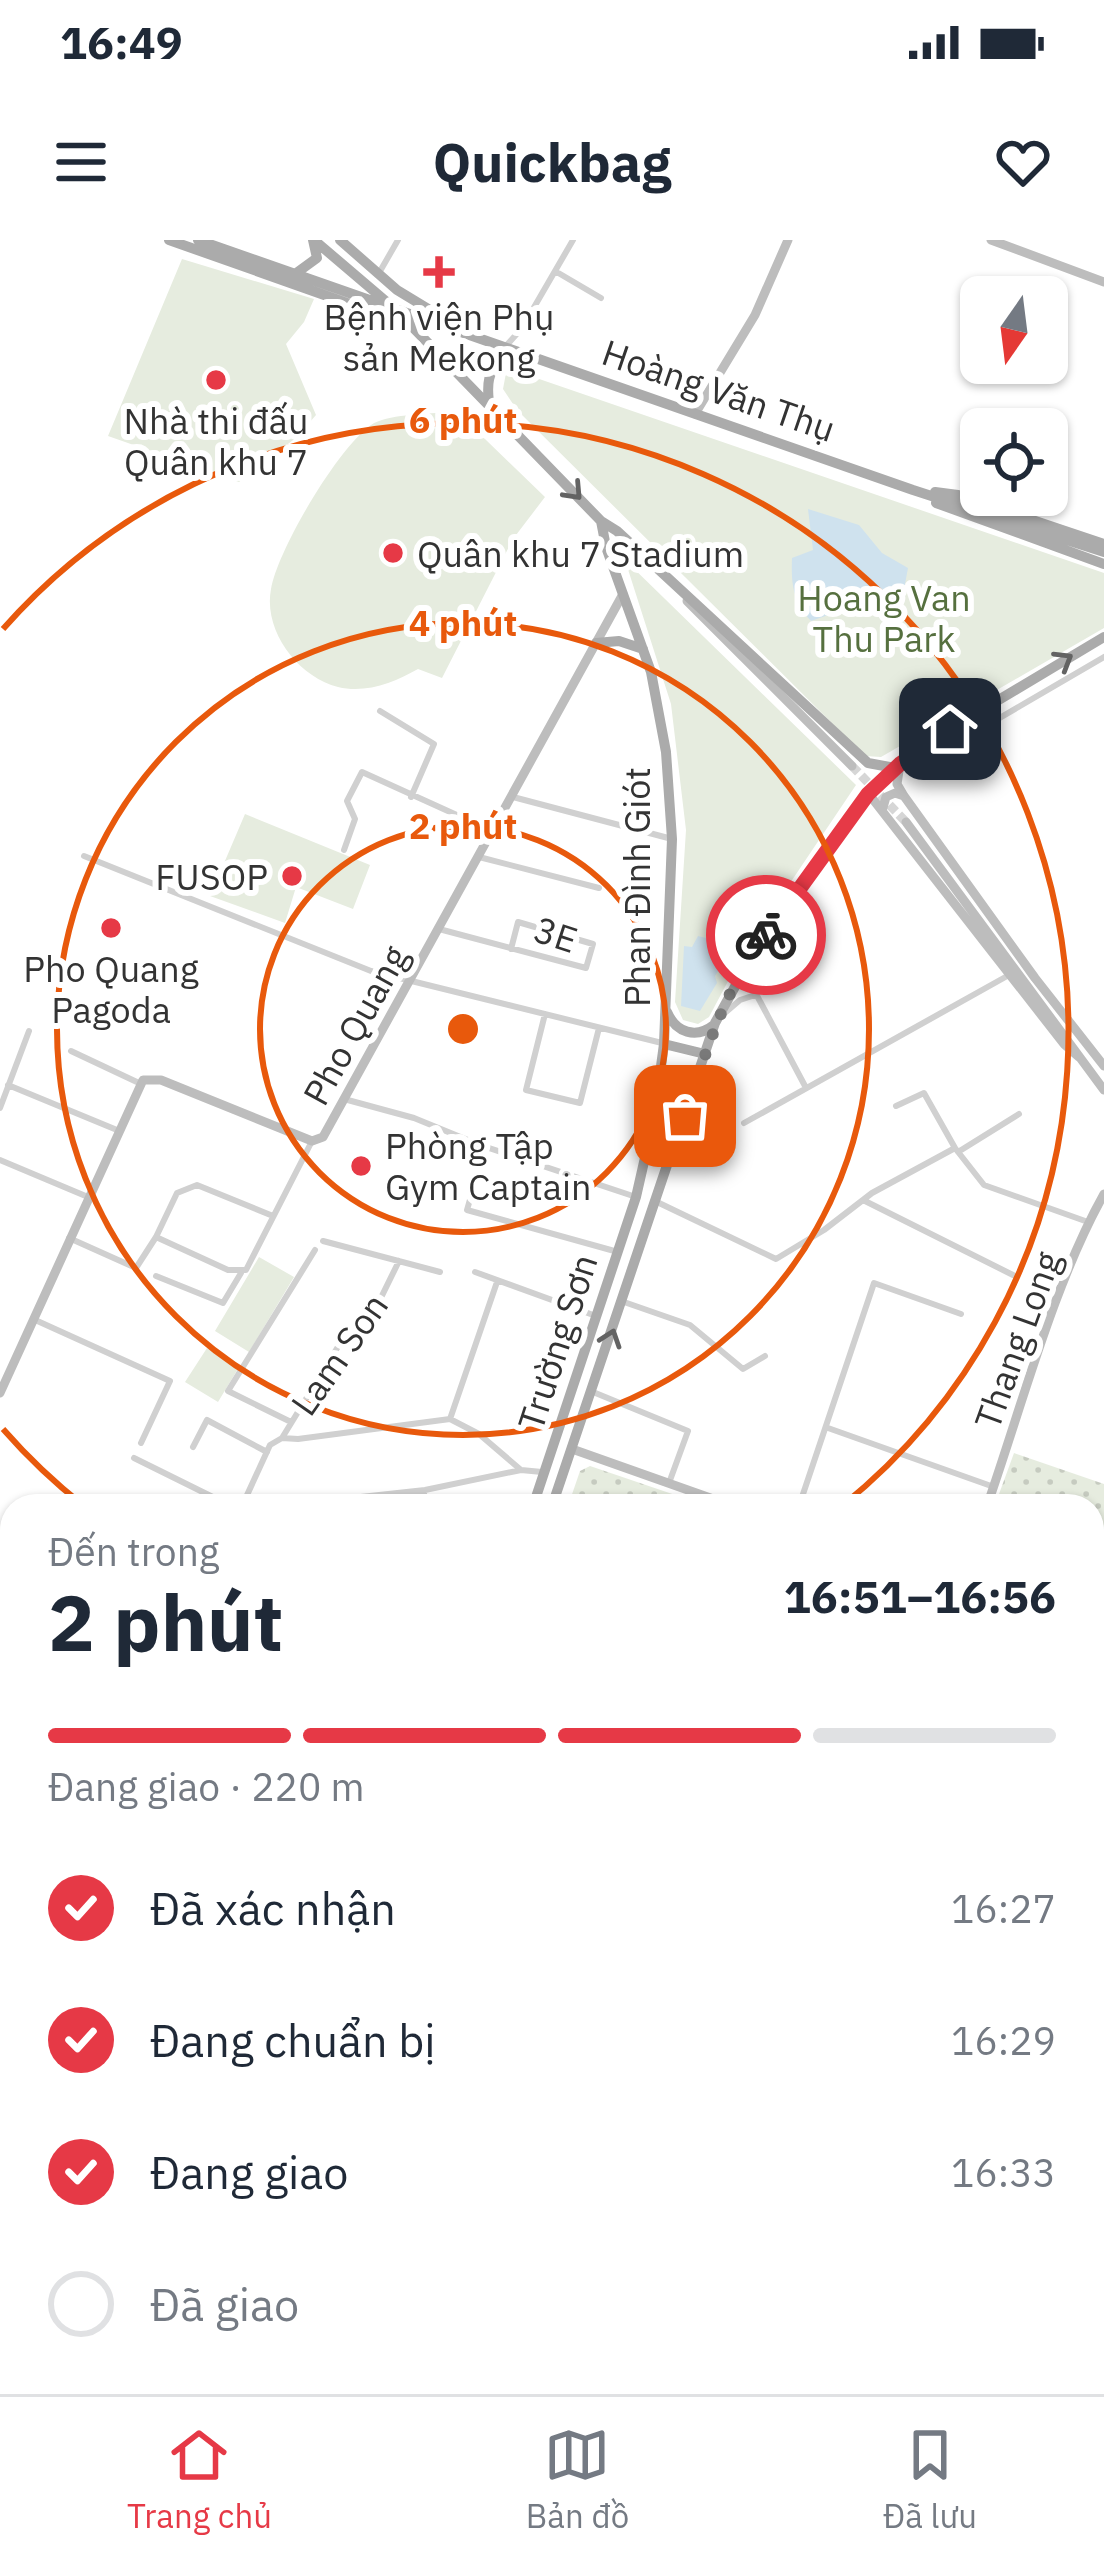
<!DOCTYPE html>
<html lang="vi">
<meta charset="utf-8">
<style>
body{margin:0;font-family:"IBM Plex Sans",sans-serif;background:#f6f6f7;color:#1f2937;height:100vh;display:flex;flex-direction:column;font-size:45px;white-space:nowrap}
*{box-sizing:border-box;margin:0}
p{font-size:39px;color:#747a83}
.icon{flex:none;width:66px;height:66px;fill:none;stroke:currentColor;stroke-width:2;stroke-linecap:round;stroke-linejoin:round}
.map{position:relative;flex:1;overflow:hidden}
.sheet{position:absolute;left:0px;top:1254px;width:1104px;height:900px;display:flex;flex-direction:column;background:#fff;border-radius:36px 36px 0 0;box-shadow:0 3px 9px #0004}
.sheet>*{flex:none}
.needle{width:78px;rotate:194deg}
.buttons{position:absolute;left:960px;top:36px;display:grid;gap:24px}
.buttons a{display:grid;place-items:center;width:108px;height:108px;border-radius:18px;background:#fff;box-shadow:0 3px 9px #0004;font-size:60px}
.pin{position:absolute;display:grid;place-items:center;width:102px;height:102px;color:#fff;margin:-51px;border-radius:24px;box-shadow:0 6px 18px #0006}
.courier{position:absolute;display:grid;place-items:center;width:120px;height:120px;margin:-60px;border:9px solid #e63946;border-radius:50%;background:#fff;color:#222;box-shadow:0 3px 15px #0007}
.summary em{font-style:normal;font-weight:700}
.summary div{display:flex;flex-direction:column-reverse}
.summary{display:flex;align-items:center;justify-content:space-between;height:204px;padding:0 48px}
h1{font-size:78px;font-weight:700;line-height:90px}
.bar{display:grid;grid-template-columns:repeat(4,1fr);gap:18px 12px;align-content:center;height:144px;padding:0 48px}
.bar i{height:15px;border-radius:9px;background:#e0e1e3}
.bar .current{background:#e63946}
.bar p{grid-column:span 4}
ol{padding:0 48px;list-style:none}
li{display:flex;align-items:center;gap:36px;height:132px}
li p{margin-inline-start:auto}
li .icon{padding:12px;border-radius:50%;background:#e63946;color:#fff;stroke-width:4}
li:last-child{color:#747a83}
li i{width:66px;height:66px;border:6px solid #e0e1e3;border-radius:50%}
.status{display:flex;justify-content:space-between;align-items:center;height:84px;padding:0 60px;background:#fff;direction:ltr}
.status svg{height:33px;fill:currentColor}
header{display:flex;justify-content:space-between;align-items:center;height:156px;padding:0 48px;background:#fff;font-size:54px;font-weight:700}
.menu{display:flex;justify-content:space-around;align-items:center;height:168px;border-top:3px solid #e0e1e3;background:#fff;font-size:33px;color:#747a83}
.menu a{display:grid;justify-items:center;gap:6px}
.menu .current{color:#e63946}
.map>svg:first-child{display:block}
.grass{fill:url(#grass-dots)}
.park{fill:#e6ecdf}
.water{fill:#cfe2ee}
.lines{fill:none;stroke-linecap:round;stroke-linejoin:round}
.taxiway{stroke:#c4c4c4;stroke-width:24}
.secondary-tunnel{stroke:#d6d6d6;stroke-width:9;stroke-dasharray:9 4.5;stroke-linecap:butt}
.street{stroke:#d0d0d0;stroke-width:6}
.secondary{stroke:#bdbdbd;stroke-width:9}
.primary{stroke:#ababab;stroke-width:10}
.oneway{stroke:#636363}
.done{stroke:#7a7a7a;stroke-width:12;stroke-dasharray:0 21.6}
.route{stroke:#e63946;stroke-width:15}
.ring{fill:none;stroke:#e8590c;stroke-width:6}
.poi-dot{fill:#e63946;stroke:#fff;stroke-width:4.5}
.labels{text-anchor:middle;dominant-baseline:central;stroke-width:12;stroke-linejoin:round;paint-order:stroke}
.poi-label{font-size:36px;fill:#333;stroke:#fff}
.street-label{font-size:36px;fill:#333;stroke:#fff}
.park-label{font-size:36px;fill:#56703f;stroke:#fff}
.centre{fill:#e8590c;stroke:#fff;stroke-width:6}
.ring-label{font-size:36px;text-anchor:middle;font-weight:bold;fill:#e8590c;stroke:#fff;stroke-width:12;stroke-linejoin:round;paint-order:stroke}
</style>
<div class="status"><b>16:49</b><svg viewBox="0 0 49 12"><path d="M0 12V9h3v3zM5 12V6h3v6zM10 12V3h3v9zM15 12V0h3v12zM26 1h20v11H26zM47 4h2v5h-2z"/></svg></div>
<header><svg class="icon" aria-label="menu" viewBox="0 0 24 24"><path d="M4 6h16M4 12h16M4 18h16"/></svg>Quickbag<svg class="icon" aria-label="heart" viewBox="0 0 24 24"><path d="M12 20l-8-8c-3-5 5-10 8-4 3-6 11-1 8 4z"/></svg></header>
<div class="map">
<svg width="1104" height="2154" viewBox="0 0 1104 2154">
<defs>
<pattern id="grass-dots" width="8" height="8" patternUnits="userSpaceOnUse" patternTransform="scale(3)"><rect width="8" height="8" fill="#e6ecdf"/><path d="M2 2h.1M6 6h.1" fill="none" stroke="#c6cbc0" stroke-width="1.8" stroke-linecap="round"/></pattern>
</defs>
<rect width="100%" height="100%" fill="#fff"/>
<path class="grass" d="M1014,1213l90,31v58l-12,-4v-32l-97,-1z
M590,1226l97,33 -2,7h-117l12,-35z"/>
<path class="park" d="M182,19l132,40 -10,23 -18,22 30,71 -19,22 -58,45 -131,-46z
M513,130l591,203v55l-223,129 -16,-1 -348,-346 -14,-21 3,-16z
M444,172l41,27 60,58 -32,42 -71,139 -24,-9c-23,13 -52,25 -80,18 -40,-10 -75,-56 -67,-98 7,-40 67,-141 100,-164 16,-11 53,-10 73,-13z
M625,320l231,225 -113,168 -34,64 -11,7 -15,-4 -8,-18 11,-172 -15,-126z
M245,574l125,51 -17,44 -57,-22 -11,36 -75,-27z
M259,1017l35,20 -45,75 -34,-21z
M207,1108l32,19 -21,35 -33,-20z"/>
<path class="water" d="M808,269l51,16 23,28 26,15 -6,32 -12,10 -36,-4 -43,15c-18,-21 -20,-36 -19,-63l21,-8z
M698,696l36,9 -19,31 2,7 -17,28 -19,-5 3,-60 8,1z"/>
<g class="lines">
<path class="taxiway" d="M1092,1747l12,-36
M1092,1804l12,1
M1092,2052l12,5
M949,2154l5,-12"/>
<path class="secondary-tunnel" d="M852,526l54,56"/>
<path class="street" d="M555,31l46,27
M379,33l19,-33
M505,107l17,-19 51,-88
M380,471l54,33 -23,53
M954,489l25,1 125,-73
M513,557l159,42
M344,610l11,-31 -8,-18 15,-29 130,59
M84,616l287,115 291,72
M479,617l120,31
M439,689l147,39 7,-24 -75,-22 -7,27
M745,733l60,113
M726,772l14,-12 15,-5
M545,774l-19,76 54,13 19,-75
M71,811l68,32
M8,845l109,45
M344,859l70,19 71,29 -18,63 151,42
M896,866l28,-13 31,55
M0,868l29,-77
M744,883l265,-148
M486,907l150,50
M958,912l61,-38
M0,920l88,37
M863,960l150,75
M657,962l119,57 48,-29 48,-37 83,-45 29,37 104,37
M156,997l72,33h18l66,-129
M69,998l67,30 20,-31 21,-44 20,-8 76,31
M323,1001l117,31
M475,1032l121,44
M156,1036l67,27 18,-30
M624,1062l66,23 53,44 22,-13
M33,1079l137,62 -29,62
M593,1152l95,39 -19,52
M450,1179l47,-137
M291,1182l-63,-31 87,-141
M828,1188l166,59
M282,1198l16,1 152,-20 29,15 42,36
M193,1207l14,-27 60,32
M134,1218l97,48
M242,1266l28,-61 12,-7 65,-106 25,-16 27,-55
M278,1266l147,-16 96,-20 21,2
M420,1266l5,-16
M799,1266l75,-223 87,31
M0,1402l12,-36
M9,1445l3,30
M0,1495l12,-1
M0,1646l12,1
M0,1763l12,4
M134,2154l20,-12"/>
<path class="secondary" d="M991,0l113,42
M695,174l60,-99 33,-75
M687,361l165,165
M900,524l-3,20 7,12 131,182 69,88
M868,553l196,251 15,13
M882,571l4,-14 9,-4 9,3
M906,582l198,268
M0,1153l143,-313h18l151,61 11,-4 300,-543
M572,1209l161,57
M987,1266c35,-100 66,-221 117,-312
M0,2065l12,3
M457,2142l32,12
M491,2142l27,12
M533,2142l25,12
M179,2154l16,-12
M566,2154l5,-12
M574,2154l14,-12
M605,2154l4,-12"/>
<path class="primary" d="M169,0l240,85
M198,0l715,250 191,62
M314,0l81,69 206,212 5,26 45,125 15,80 6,87 -8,205 -10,74 -18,79 -103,309
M340,0l57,50 56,34
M295,34l22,-16 -4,-18
M489,162c-4,-31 4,-38 31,-50
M935,252l23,3 146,49
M936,263l168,61
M601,281l16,10 251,232 27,5
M596,403l23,-2 24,8
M667,772c9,21 29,27 47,13
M664,804l41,10
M552,1266l163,-483 44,-80 109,-150 27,-25 55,-39 154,-92
M0,1871l12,4
M0,1976l12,2"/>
</g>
<defs><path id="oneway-chevron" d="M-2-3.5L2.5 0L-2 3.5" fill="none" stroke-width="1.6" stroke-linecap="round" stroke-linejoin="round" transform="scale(3)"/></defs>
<g class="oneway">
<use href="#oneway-chevron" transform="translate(574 252) rotate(47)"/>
<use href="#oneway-chevron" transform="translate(1064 420) rotate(-31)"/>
<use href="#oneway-chevron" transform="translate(611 1098) rotate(-71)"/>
</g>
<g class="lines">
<path class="done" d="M685,876c21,-64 39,-127 81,-181"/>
<path class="route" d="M766,695l102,-141 32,-30 50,-35"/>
</g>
<g class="ring">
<circle cx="463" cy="789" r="203"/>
<circle cx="463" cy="789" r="406"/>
<path d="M84 1266A609 609 0 0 1 3 1189M3 389A609 609 0 1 1 842 1266"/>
</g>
<g class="poi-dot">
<path d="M433 14h12v12h12v12h-12v12h-12v-12h-12v-12h12z"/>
<circle cx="216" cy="140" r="12"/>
<circle cx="393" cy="313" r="12"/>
<circle cx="292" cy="636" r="12"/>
<circle cx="111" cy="688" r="12"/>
<circle cx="361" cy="926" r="12"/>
</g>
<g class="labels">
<g class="poi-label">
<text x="439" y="76">Bệnh viện Phụ<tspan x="439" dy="41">sản Mekong</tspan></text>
<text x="216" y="180">Nhà thi đấu<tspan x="216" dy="41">Quân khu 7</tspan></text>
<text x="417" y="313" text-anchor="start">Quân khu 7 Stadium</text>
<text x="268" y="636" text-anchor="end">FUSOP</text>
<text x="111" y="728">Pho Quang<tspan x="111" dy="41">Pagoda</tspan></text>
<text x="385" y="905" text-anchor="start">Phòng Tập<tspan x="385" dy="41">Gym Captain</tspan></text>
</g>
<g class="street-label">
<text transform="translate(719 150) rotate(19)">Hoàng Văn Thụ</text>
<text transform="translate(636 647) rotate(-90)">Phan Đình Giót</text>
<text transform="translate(556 694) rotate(18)">3E</text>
<text transform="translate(355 785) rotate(-61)">Pho Quang</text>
<text transform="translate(1017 1100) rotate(-70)">Thang Long</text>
<text transform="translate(557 1102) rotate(-72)">Trường Sơn</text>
<text transform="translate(339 1114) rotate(-55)">Lam Son</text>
</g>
<g class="park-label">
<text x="884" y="357">Hoang Van<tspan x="884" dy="41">Thu Park</tspan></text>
</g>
</g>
<circle cx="463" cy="789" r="18" class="centre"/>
<g class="ring-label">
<text x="463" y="193">6 phút</text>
<text x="463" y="396">4 phút</text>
<text x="463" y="599">2 phút</text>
</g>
</svg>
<div class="buttons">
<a><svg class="needle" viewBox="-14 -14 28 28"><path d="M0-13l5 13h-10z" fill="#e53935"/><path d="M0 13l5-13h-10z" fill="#747a83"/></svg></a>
<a><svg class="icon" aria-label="locate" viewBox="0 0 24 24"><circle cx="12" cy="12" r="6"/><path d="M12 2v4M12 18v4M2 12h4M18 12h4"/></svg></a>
</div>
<div class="pin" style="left:685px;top:876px;background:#ea580c"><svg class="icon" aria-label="bag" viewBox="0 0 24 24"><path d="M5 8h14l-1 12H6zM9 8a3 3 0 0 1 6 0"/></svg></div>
<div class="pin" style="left:950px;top:489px;background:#1f2937"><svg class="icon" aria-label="home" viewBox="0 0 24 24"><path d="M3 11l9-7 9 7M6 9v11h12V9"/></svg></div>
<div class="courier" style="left:766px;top:695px"><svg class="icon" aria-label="bike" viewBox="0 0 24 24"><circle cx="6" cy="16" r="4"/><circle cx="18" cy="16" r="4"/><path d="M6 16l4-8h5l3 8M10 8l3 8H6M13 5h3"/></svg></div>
<section class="sheet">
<div class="summary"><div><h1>2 phút</h1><p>Đến trong</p></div><em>16:51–16:56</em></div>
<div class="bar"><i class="current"></i><i class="current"></i><i class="current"></i><i></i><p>Đang giao · 220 m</p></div>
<ol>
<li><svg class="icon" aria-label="check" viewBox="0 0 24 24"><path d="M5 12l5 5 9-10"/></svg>Đã xác nhận<p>16:27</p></li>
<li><svg class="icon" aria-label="check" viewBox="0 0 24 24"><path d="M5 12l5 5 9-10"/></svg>Đang chuẩn bị<p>16:29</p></li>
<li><svg class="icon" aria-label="check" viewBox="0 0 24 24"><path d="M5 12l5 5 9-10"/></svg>Đang giao<p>16:33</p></li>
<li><i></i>Đã giao</li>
</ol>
</section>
</div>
<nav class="menu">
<a class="current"><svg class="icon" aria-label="home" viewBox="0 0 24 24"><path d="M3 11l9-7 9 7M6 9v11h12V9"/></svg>Trang chủ</a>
<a><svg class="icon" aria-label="map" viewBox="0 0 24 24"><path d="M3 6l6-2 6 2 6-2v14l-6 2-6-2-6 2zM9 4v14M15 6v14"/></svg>Bản đồ</a>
<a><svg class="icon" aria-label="saved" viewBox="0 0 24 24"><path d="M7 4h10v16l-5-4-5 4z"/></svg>Đã lưu</a>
</nav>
